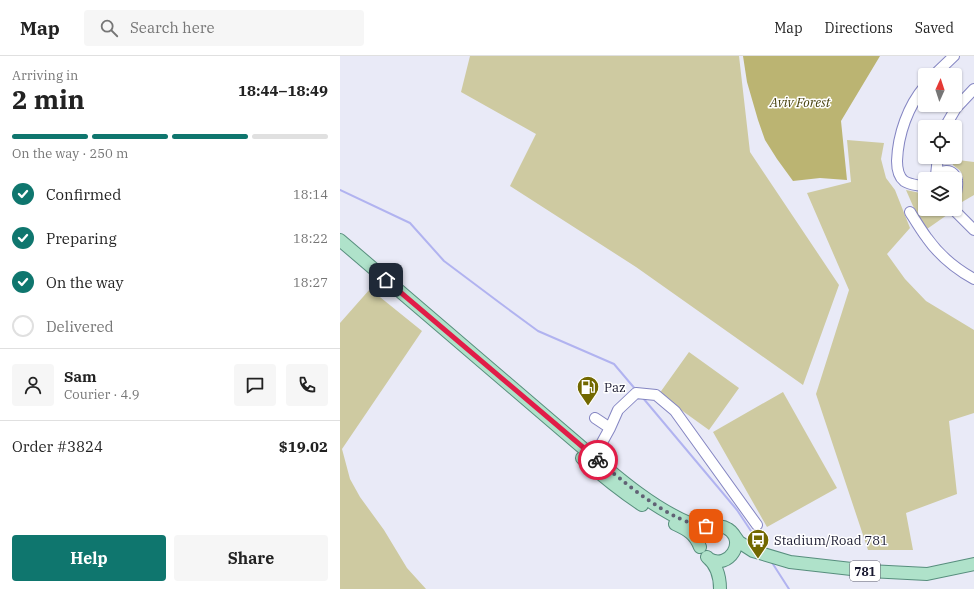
<!DOCTYPE html>
<meta charset="utf-8">
<style>
body{margin:0;font-family:"IBM Plex Serif",serif;background:#f6f6f6;color:#222;height:100vh;display:flex;flex-direction:column;font-size:15px;white-space:nowrap}
*{box-sizing:border-box;margin:0}
p{font-size:13px;color:#767676}
.icon{flex:none;width:22px;height:22px;fill:none;stroke:currentColor;stroke-width:2;stroke-linecap:round;stroke-linejoin:round}
.map{position:relative;flex:1;overflow:hidden}
.details{display:flex;flex-direction:column;background:#fff;width:340px}
.details>*{flex:none}
.needle{width:26px;rotate:3deg}
.fabs{position:absolute;left:578px;top:12px;display:grid;gap:8px}
.fabs a{display:grid;place-items:center;width:44px;height:44px;border-radius:4px;background:#fff;box-shadow:0 1px 3px #0004;font-size:20px}
.pin{position:absolute;display:grid;place-items:center;width:34px;height:34px;color:#fff;margin:-17px;border-radius:8px;box-shadow:0 2px 6px #0006}
.courier{position:absolute;display:grid;place-items:center;width:40px;height:40px;margin:-20px;border:3px solid #e11d48;border-radius:50%;background:#fff;color:#222;box-shadow:0 1px 5px #0007}
.head em{font-style:normal;font-weight:800}
.head div{display:flex;flex-direction:column-reverse}
.head{display:flex;align-items:center;justify-content:space-between;height:68px;padding:0 12px}
h1{font-size:26px;font-weight:800;line-height:30px}
.bar{display:grid;grid-template-columns:repeat(4,1fr);gap:6px 4px;align-content:center;height:48px;padding:0 12px}
.bar i{height:5px;border-radius:3px;background:#e0e0e0}
.bar .active{background:#0f766e}
.bar p{grid-column:span 4}
.line{display:flex;align-items:center;gap:10px;padding:0 12px;border-top:1px solid #e0e0e0}
.line div{flex:1}
.round{display:grid;place-items:center;flex:none;width:42px;height:42px;border-radius:4px;background:#f6f6f6}
ol{padding:0 12px;list-style:none}
li{display:flex;align-items:center;gap:12px;height:44px}
li p{margin-inline-start:auto}
li .icon{padding:4px;border-radius:50%;background:#0f766e;color:#fff;stroke-width:4}
li:last-child{color:#767676}
li i{width:22px;height:22px;border:2px solid #e0e0e0;border-radius:50%}
.primary-button{display:flex;gap:8px;margin-top:auto;padding:8px 12px}
.primary-button a{flex:1;height:46px;border-radius:4px;background:#0f766e;color:#fff;font-size:16px;font-weight:800;line-height:46px;text-align:center}
.primary-button a+a{background:#f6f6f6;color:#222}
header{display:flex;align-items:center;gap:24px;box-sizing:border-box;height:56px;padding:0 20px;background:#fff;border-bottom:1px solid #e0e0e0}
header strong{font-size:19px}
nav{display:flex;gap:22px;margin-inline-start:auto;font-size:14px}
.search{width:280px;height:36px;background:#f6f6f6;display:flex;align-items:center;gap:10px;box-sizing:border-box;padding:0 14px;border-radius:4px;color:#767676;font-size:15px}
main{display:flex;flex:1;min-height:0}
.map>svg:first-child{display:block}
.green{fill:#cecaa1}
.forest{fill:#bbb472}
.lines{fill:none;stroke-linecap:round;stroke-linejoin:round}
.stream{stroke:#b1b3f0;stroke-width:2}
.minor-casing{stroke:#8485c2;stroke-width:12}
.major-casing{stroke:#578e7d;stroke-width:14}
.minor{stroke:#fff;stroke-width:10}
.major{stroke:#afe2ca;stroke-width:12}
.done{stroke:#616275;stroke-width:4;stroke-dasharray:0 7.2}
.route{stroke:#e11d48;stroke-width:5}
.labels{text-anchor:middle;dominant-baseline:central;stroke-width:3;stroke-linejoin:round;paint-order:stroke}
.shield{fill:#fff;stroke:#5d5d6d;stroke-width:1}
.shield-label{font-size:12px;font-weight:bold;fill:#18182f}
.park-label{font-size:13px;font-style:italic;fill:#443e08;stroke:#fff}
.poi-label{font-size:13px;fill:#18182f;stroke:#fff;text-anchor:start}
</style>
<header>
<strong>Map</strong>
<div class="search"><svg class="icon" aria-label="search" viewBox="0 0 24 24"><circle cx="10" cy="10" r="6"/><path d="M15 15l6 6"/></svg>Search here</div>
<nav><a>Map</a><a>Directions</a><a>Saved</a></nav>
</header>
<main>
<section class="details">
<div class="head"><div><h1>2 min</h1><p>Arriving in</p></div><em>18:44–18:49</em></div>
<div class="bar"><i class="active"></i><i class="active"></i><i class="active"></i><i></i><p>On the way · 250 m</p></div>
<ol>
<li><svg class="icon" aria-label="check" viewBox="0 0 24 24"><path d="M5 12l5 5 9-10"/></svg>Confirmed<p>18:14</p></li>
<li><svg class="icon" aria-label="check" viewBox="0 0 24 24"><path d="M5 12l5 5 9-10"/></svg>Preparing<p>18:22</p></li>
<li><svg class="icon" aria-label="check" viewBox="0 0 24 24"><path d="M5 12l5 5 9-10"/></svg>On the way<p>18:27</p></li>
<li><i></i>Delivered</li>
</ol>
<div class="line" style="height:72px"><a class="round"><svg class="icon" aria-label="person" viewBox="0 0 24 24"><circle cx="12" cy="8" r="4"/><path d="M4 21q1-7 8-7t8 7"/></svg></a><div><b>Sam</b><p>Courier · 4.9</p></div><a class="round"><svg class="icon" aria-label="chat" viewBox="0 0 24 24"><path d="M4 5h16v11H9l-5 4z"/></svg></a><a class="round"><svg class="icon" aria-label="phone" viewBox="0 0 24 24"><path d="M5 4h4l2 5-3 2q2 4 5 5l2-3 5 2v4C11 20 4 13 5 4z"/></svg></a></div>
<div class="line" style="height:52px"><div>Order #3824</div><b>$19.02</b></div>
<div class="primary-button"><a>Help</a><a>Share</a></div>
</section>
<div class="map">
<svg width="634" height="533" viewBox="0 0 634 533">
<rect width="100%" height="100%" fill="#e9eaf7"/>
<path class="green" d="M130,0h269l11,96 89,133 -36,100 -167,-118 -126,-81 26,-52 -75,-42z
M507,84l37,3 -3,16 5,19 9,12 15,38 -23,26 18,25 21,22 48,29v83l-25,8 8,73 -51,19 7,37h-45l-52,-156 33,-104 -42,-97 44,-11z
M610,103l24,3v33l-12,7c-2,-10 4,-21 -1,-30 -2,-3 -5,-4 -8,-7 0,-1 -2,-5 -3,-6z
M566,134l19,4v15h18l4,6 -20,14 -14,-23z
M30,233l52,42 -80,118 8,30 10,18 24,33 23,38 19,21h-86v-266z
M349,296l50,36 -30,42 -50,-36z
M443,336l54,96 -70,39 -54,-95z"/>
<path class="forest" d="M403,0h137l-39,65 6,59 -27,-2 -27,3 -16,-22 -12,-19 -7,-20 -11,-38z"/>
<g class="lines">
<path class="stream" d="M0,134l70,33 34,38 56,42 38,28 76,33 22,26
M303,342l94,112 26,39
M431,505l18,28"/>
<g class="minor-casing">
<path id="minor" d="M594,19l20,-19
M585,30c-17,20 -27,48 -28,75 0,7 1,15 7,20 6,4 14,4 21,6
M605,71l11,-19 18,-19
M596,119l2,-18
M594,123c5,-11 21,-11 23,2 1,5 -1,12 -2,17
M613,153l21,21
M570,156c5,8 11,18 17,26 12,17 29,31 47,41
M255,362l15,10
M253,408l1,-7 16,-29 8,-18 18,-17 20,2 19,16 82,114"/>
</g>
<g class="major-casing">
<path id="major" d="M0,184l244,209c32,27 67,58 105,74 7,3 14,4 21,4 7,-1 12,-2 18,2 19,12 1,41 -19,30
M242,402c19,17 39,33 60,47
M335,468c13,6 20,10 25,23
M394,479l5,7 14,9 37,11 79,9 58,3 47,-10
M367,501c10,8 13,20 13,32"/>
</g>
<use href="#minor" class="minor"/>
<use href="#major" class="major"/>
</g>
<g class="lines">
<path class="done" d="M258,404c24,21 76,65 108,66"/>
<path class="route" d="M46,224l212,180"/>
</g>
<defs>
<g id="fuel-pin" transform="scale(1.15)"><path d="M0 17L-7.5 6A9.5 9.5 0 1 1 7.5 6Z" fill="#726800" stroke="#fff"/><path d="M-5.5-6h7V0h2V4h1.3V-2.5L3-4.5l.8-.8L6-3V5H2.5V1h-1V6h-7ZM-4.2-4.7v3.2H.2V-4.7Z" fill="#fff"/></g>
<g id="bus-pin" transform="scale(1.15)"><path d="M0 17L-7.5 6A9.5 9.5 0 1 1 7.5 6Z" fill="#726800" stroke="#fff"/><path d="M-5-6H5V4H4V6H2V4H-2V6H-4V4H-5ZM-3.5-4V0h7V-4ZM-3.5 1.2v1.5H-2V1.2ZM2 1.2v1.5H3.5V1.2Z" fill="#fff"/></g>
</defs>
<g fill-rule="evenodd">
<use href="#fuel-pin" x="248" y="331"/>
<use href="#bus-pin" x="418" y="484"/>
</g>
<g class="labels">
<rect class="shield" x="510" y="505" width="30" height="20" rx="3"/>
<g class="shield-label">
<text x="525" y="515">781</text>
</g>
<g class="park-label">
<text x="460" y="46">Aviv Forest</text>
</g>
<g class="poi-label">
<text x="264" y="331">Paz</text>
<text x="434" y="484">Stadium/Road 781</text>
</g>
</g>
</svg>
<div class="fabs">
<a><svg class="needle" viewBox="-14 -14 28 28"><path d="M0-13l5 13h-10z" fill="#e53935"/><path d="M0 13l5-13h-10z" fill="#767676"/></svg></a>
<a><svg class="icon" aria-label="locate" viewBox="0 0 24 24"><circle cx="12" cy="12" r="6"/><path d="M12 2v4M12 18v4M2 12h4M18 12h4"/></svg></a>
<a><svg class="icon" aria-label="layers" viewBox="0 0 24 24"><path d="M12 4l9 5-9 5-9-5zM3 14l9 5 9-5"/></svg></a>
</div>
<div class="pin" style="left:366px;top:470px;background:#ea580c"><svg class="icon" aria-label="bag" viewBox="0 0 24 24"><path d="M5 8h14l-1 12H6zM9 8a3 3 0 0 1 6 0"/></svg></div>
<div class="pin" style="left:46px;top:224px;background:#1f2937"><svg class="icon" aria-label="home" viewBox="0 0 24 24"><path d="M3 11l9-7 9 7M6 9v11h12V9"/></svg></div>
<div class="courier" style="left:258px;top:404px"><svg class="icon" aria-label="bike" viewBox="0 0 24 24"><circle cx="6" cy="16" r="4"/><circle cx="18" cy="16" r="4"/><path d="M6 16l4-8h5l3 8M10 8l3 8H6M13 5h3"/></svg></div>
</div>
</main>
